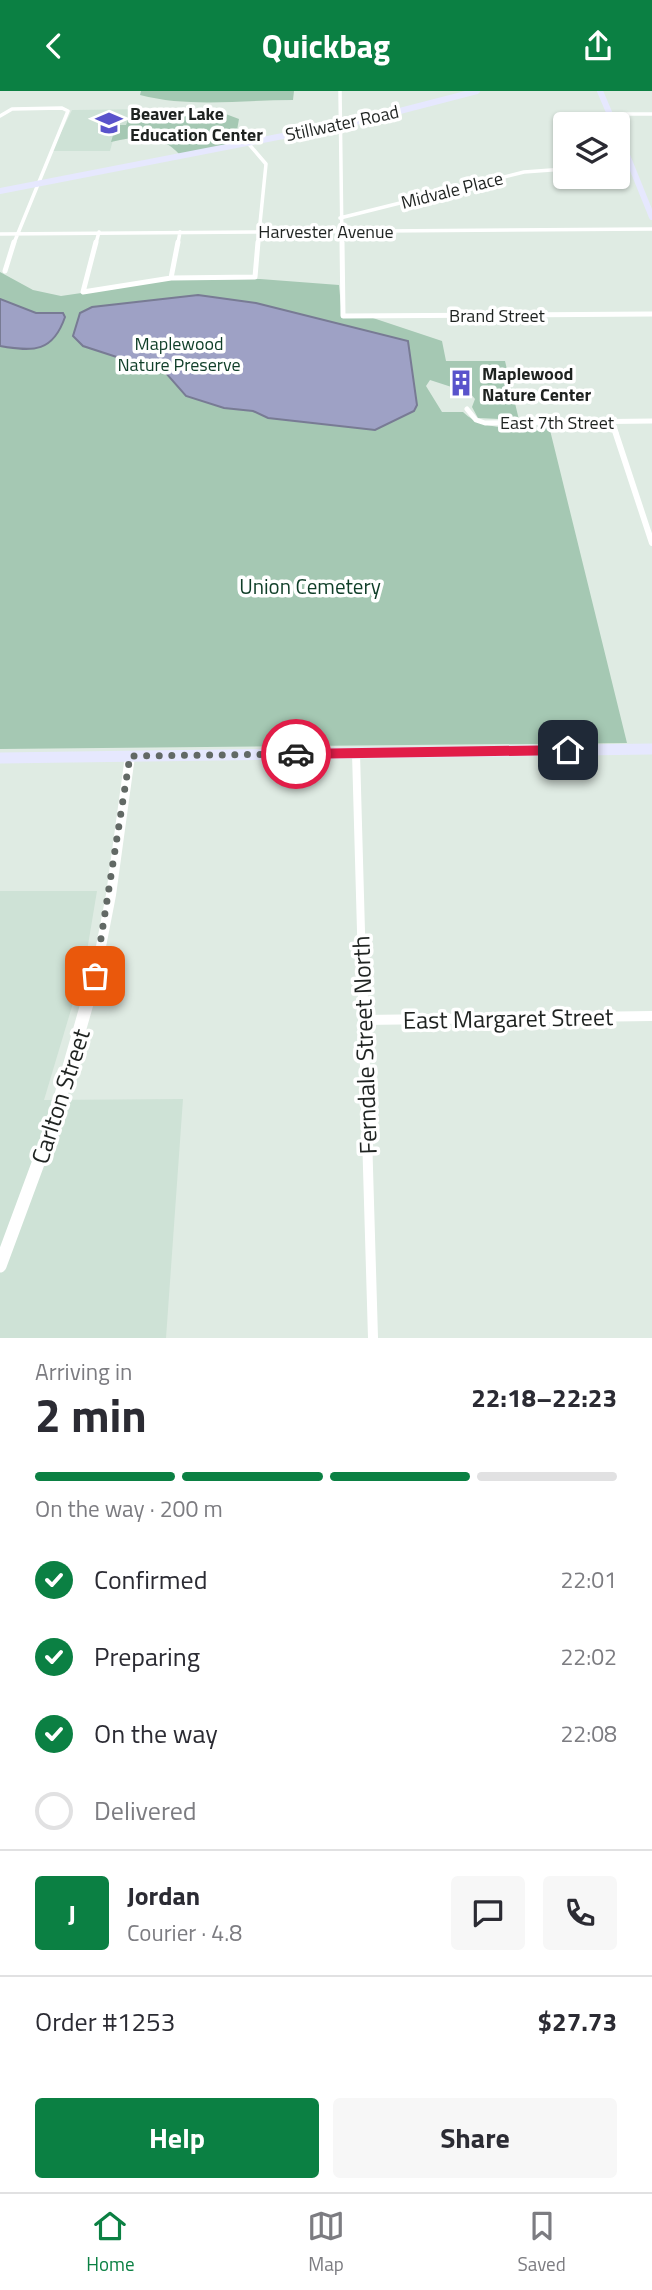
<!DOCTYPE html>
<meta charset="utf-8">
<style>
body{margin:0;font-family:"Titillium Web",sans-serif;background:#f7f7f7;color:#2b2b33;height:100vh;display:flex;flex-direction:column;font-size:26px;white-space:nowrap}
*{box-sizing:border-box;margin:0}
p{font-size:23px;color:#7c7c81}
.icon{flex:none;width:38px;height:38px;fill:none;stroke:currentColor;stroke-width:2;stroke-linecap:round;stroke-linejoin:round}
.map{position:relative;height:1247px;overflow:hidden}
.sheet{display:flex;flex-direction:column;background:#fff;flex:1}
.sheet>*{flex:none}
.tools{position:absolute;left:553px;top:21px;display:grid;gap:14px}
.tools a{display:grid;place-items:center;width:77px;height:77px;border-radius:7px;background:#fff;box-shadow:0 2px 5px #0004;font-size:35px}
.pin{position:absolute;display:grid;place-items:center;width:60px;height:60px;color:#fff;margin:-30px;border-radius:14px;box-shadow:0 4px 10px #0006}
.courier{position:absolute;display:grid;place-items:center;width:70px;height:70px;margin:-35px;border:5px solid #e11d48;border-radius:50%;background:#fff;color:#222;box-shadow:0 2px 9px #0007}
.headline em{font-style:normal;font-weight:700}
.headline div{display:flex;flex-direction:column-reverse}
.headline{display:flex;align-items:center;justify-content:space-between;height:119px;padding:0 35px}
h1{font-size:46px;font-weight:700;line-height:52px}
.bar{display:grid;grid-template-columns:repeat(4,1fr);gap:10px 7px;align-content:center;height:84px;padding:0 35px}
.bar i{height:9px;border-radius:5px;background:#e1e1e2}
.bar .selected{background:#0b8043}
.bar p{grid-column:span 4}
.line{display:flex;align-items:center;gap:18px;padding:0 35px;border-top:2px solid #e1e1e2}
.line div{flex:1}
.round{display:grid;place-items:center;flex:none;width:74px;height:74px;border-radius:7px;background:#f7f7f7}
ol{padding:0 35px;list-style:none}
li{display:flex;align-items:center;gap:21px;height:77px}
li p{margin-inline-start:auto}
li .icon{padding:7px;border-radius:50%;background:#0b8043;color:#fff;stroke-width:4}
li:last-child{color:#7c7c81}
li i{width:38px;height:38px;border:4px solid #e1e1e2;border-radius:50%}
.cta{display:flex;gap:14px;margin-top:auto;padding:14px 35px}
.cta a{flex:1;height:80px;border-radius:7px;background:#0b8043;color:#fff;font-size:28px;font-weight:700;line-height:80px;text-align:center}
.cta a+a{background:#f7f7f7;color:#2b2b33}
header{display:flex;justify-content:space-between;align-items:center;height:91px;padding:0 35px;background:#0b8043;color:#fff;font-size:32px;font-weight:700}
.tab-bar{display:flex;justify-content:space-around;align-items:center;height:98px;border-top:2px solid #e1e1e2;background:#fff;font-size:19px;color:#7c7c81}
.tab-bar a{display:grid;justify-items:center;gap:4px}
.tab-bar .selected{color:#0b8043}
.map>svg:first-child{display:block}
.built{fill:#cee2d6}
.green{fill:#a5c8b3}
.water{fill:#9ea1c5;stroke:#787b94;stroke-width:2}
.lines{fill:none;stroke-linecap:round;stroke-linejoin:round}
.minor-far4{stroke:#fff;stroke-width:3.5}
.minor-far3{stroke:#fff;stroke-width:5}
.minor-far2{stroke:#fff;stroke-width:6}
.minor-far1{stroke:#fff;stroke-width:8}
.minor{stroke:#fff;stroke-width:10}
.tertiary-far1{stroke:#fff;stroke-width:10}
.tertiary{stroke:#fff;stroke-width:13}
.secondary-far1{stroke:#e6e8fe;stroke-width:6}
.secondary{stroke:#e6e8fe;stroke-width:11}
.route{fill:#e11d48}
.done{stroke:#626965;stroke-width:7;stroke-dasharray:0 12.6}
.labels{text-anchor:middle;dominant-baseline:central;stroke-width:7;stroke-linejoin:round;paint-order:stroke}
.far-poi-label{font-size:18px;font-weight:bold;fill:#1f2321;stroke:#fff;text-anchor:start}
.far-street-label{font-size:18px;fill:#1f2321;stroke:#fff}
.far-park-label{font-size:18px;fill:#0f3e28;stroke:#fff}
.park-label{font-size:21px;fill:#0f3e28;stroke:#fff}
.near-street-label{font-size:24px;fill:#1f2321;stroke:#fff}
</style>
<header><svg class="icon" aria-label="back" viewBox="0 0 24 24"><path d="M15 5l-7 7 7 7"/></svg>Quickbag<svg class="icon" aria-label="share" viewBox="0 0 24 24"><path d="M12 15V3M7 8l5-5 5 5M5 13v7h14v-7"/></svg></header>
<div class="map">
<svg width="652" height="1247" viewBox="0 0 652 1247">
<rect width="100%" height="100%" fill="#dfebe3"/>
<path class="built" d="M156,18l-6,28 -37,3 -3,11h-58l20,-41z
M0,800h97l-12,72 -41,137 139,-1 -17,239h-166z"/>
<path class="green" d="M141,0h153l-1,9c-52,0 -103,8 -153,-5z
M186,22h37l16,6 -3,17 12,7 -67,13c-22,-24 -39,-21 -70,-14l5,-17h10l2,-5h32z
M0,181l33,18 28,6 109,-16 90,-1 79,6 3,32 31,1 69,23 4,20h59l14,59 -41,-2 -6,-11 3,-8 -5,-6 -40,-13 -4,6 16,26h21c22,22 57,14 86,14l78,317 -627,6z"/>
<path class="water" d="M198,204l58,8 152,38 9,64 -3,6 -39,19 -107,-12 -15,-7 -29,-3 -38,-12 -20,-23 -83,-27 -10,-10 7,-23 12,-6z
M0,208l36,14h27l2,4c-12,35 -31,35 -65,29z"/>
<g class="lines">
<path class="minor-far4" d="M340,0l2,152
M610,23h42
M0,25l12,-7 50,-1 6,3 -54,132
M248,52l18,21 -8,79
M618,78h14
M340,127l184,-46 41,-3
M0,143l652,-5
M96,152l3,-11
M178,152l2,-11"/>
<path class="minor-far3" d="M96,151l-13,50 88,-14 84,-1 3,-35
M342,151l1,74 309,-2
M5,180l9,-29
M171,187l7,-36
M467,318l9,11 9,3 167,-2
M612,331l4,11"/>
<path class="minor-far2" d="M615,340l37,112"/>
<path class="minor-far1" d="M356,662l6,214"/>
<path class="minor" d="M362,874l11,373
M363,929l289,-4"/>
<path class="tertiary-far1" d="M97,876l14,-72 19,-139"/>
<path class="tertiary" d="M0,1175l53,-143 45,-158"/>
<path class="secondary-far1" d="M600,0l14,33
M618,42l34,84
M0,100l365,-71 112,-29"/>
<path class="secondary" d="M0,667l652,-9"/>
</g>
<path class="route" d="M568,654l6,5 -6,5 -272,4 -6,-5 6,-5z"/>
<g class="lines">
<path class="done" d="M95,885l35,-220 166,-2"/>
</g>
<defs>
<g id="school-bare" transform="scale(2.1)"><path d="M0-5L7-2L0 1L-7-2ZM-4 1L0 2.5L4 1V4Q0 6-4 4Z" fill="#5953cb" stroke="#fff" stroke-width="2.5" paint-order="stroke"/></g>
<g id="building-bare" transform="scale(2.1)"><path d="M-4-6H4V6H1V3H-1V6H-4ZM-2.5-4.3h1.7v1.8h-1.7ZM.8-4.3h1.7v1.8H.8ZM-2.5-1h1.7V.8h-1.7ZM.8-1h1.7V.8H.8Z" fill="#5953cb" stroke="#fff" stroke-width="2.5" paint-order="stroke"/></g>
</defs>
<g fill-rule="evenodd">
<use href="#school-bare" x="109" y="32"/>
<use href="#building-bare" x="461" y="292"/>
</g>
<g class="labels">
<g class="far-poi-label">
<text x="130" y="22">Beaver Lake<tspan x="130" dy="21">Education Center</tspan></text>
<text x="482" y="282">Maplewood<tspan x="482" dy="21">Nature Center</tspan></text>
</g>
<g class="far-street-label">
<text transform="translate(342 32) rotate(-12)">Stillwater Road</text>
<text transform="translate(452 99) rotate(-14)">Midvale Place</text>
<text x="326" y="140">Harvester Avenue</text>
<text x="497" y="224">Brand Street</text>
<text x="557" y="331">East 7th Street</text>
</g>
<g class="far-park-label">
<text x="179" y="252">Maplewood<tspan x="179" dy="21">Nature Preserve</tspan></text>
</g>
<g class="park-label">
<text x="310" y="495">Union Cemetery</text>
</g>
<g class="near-street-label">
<text transform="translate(508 927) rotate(-1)">East Margaret Street</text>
<text transform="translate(364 954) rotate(-92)">Ferndale Street North</text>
<text transform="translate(60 1005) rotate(-72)">Carlton Street</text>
</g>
</g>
</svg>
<div class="tools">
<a><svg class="icon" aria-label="layers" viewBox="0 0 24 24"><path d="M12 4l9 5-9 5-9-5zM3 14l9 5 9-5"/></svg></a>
</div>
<div class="pin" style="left:95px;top:885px;background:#ea580c"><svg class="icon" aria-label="bag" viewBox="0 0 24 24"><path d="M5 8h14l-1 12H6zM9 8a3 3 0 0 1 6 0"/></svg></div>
<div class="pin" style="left:568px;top:659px;background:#1f2937"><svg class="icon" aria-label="home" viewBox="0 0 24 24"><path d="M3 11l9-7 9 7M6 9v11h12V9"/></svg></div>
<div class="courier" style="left:296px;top:663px"><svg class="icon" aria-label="car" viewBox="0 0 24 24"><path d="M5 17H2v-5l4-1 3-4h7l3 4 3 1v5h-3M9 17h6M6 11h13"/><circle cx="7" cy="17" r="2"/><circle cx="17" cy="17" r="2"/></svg></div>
</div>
<section class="sheet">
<div class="headline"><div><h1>2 min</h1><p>Arriving in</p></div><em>22:18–22:23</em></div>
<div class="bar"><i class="selected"></i><i class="selected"></i><i class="selected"></i><i></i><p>On the way · 200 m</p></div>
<ol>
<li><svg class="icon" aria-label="check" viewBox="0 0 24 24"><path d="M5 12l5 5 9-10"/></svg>Confirmed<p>22:01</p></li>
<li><svg class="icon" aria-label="check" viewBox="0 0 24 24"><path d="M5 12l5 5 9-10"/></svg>Preparing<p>22:02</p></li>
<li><svg class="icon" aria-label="check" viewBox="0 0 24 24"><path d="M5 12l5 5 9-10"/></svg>On the way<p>22:08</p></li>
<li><i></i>Delivered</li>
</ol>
<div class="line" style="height:126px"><b class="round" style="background:#0b8043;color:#fff">J</b><div><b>Jordan</b><p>Courier · 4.8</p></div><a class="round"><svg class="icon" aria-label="chat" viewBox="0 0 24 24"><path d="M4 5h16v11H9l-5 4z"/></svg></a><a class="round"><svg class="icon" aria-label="phone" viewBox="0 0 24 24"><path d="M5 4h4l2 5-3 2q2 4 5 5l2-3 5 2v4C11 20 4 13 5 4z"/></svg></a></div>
<div class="line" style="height:91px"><div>Order #1253</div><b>$27.73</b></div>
<div class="cta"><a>Help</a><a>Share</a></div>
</section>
<nav class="tab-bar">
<a class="selected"><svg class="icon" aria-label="home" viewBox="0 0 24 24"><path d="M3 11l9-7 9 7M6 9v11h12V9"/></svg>Home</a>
<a><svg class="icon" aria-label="map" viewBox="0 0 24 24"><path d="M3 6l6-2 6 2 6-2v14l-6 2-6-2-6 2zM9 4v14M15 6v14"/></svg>Map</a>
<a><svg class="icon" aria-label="saved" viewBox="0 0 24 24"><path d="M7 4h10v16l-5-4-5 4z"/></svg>Saved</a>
</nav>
